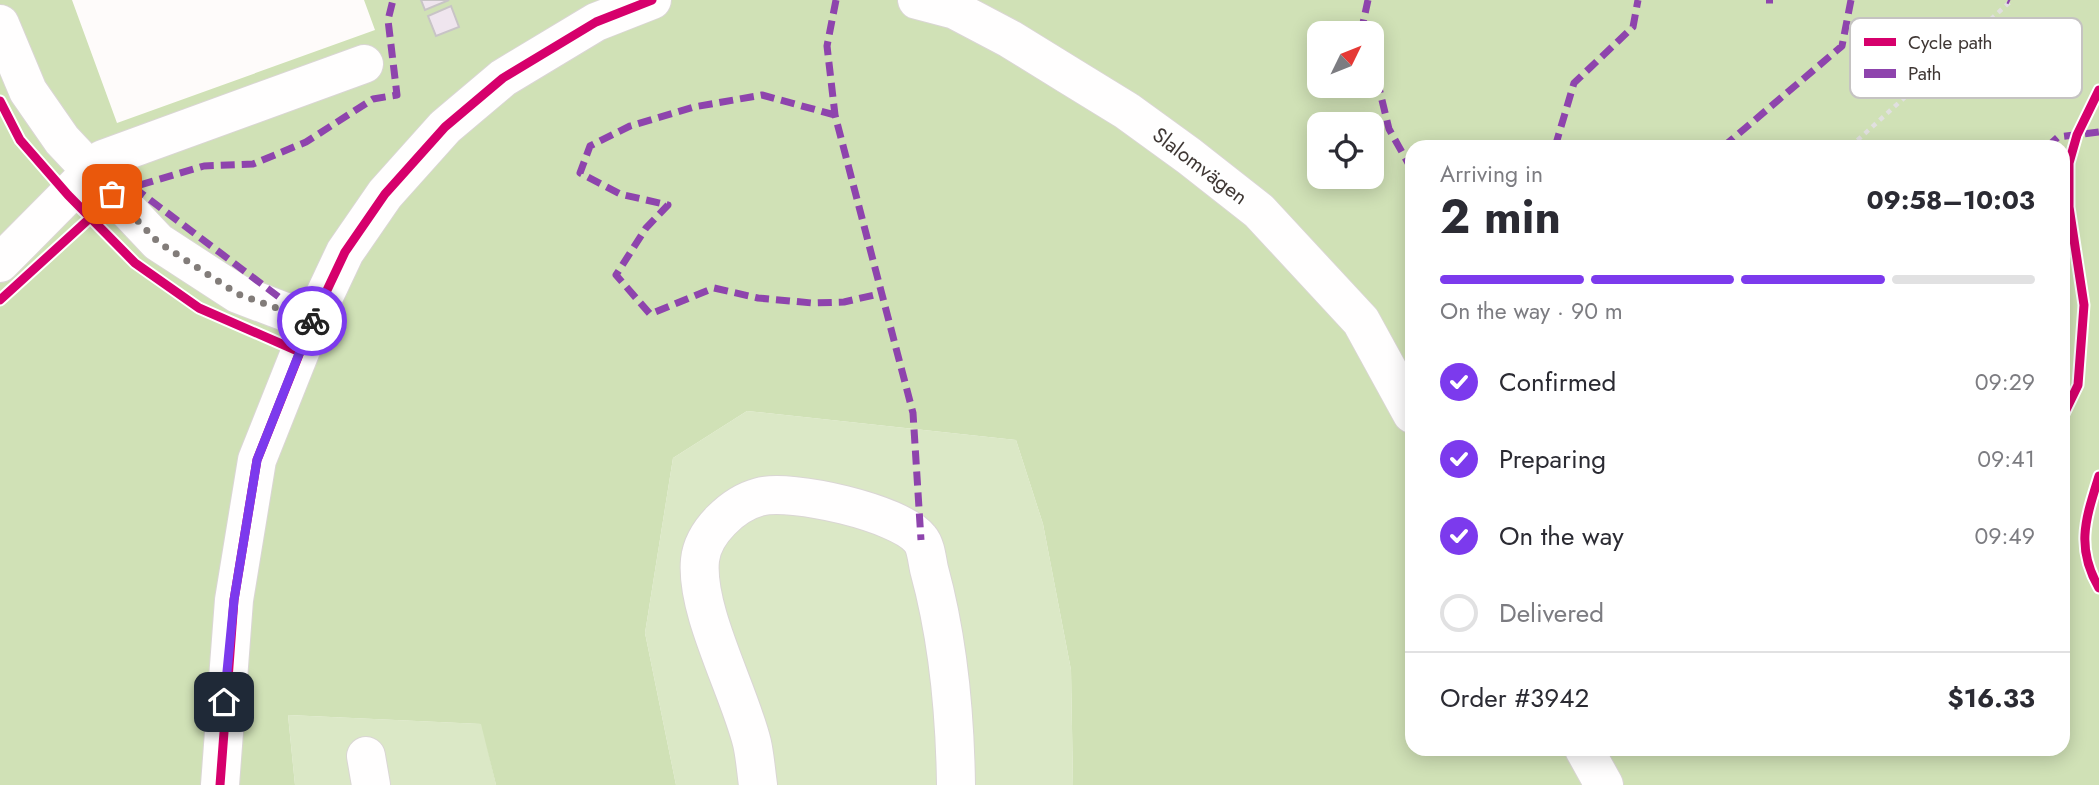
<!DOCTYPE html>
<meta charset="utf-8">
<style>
body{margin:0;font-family:Jost,sans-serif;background:#f2f2f3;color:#2b2b33;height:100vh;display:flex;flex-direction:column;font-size:26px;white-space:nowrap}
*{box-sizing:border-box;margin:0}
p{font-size:23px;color:#7c7c81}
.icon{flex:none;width:38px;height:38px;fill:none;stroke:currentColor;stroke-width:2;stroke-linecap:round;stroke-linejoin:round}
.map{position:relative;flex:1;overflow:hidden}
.sheet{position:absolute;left:1405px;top:140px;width:665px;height:616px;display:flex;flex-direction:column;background:#fff;border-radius:21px;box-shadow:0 4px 18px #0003}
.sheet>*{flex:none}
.needle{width:46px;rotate:47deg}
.tools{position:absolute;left:1307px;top:21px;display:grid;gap:14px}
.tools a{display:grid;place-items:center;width:77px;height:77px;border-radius:14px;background:#fff;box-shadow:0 4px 18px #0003;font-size:35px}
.pin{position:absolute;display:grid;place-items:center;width:60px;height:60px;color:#fff;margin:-30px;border-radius:14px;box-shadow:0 4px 10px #0006}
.courier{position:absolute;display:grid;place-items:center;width:70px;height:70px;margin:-35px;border:5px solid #7c3aed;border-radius:50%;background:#fff;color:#222;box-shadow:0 2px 9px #0007}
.head em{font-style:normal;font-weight:700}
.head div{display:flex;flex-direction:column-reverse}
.head{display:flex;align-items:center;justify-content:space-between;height:119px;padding:0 35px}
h1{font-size:46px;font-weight:700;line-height:52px}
.bar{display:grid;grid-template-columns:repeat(4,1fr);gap:10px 7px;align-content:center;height:84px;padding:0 35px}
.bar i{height:9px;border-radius:5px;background:#e1e1e2}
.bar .selected{background:#7c3aed}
.bar p{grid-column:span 4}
.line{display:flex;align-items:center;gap:18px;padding:0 35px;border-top:2px solid #e1e1e2}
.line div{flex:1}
ol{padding:0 35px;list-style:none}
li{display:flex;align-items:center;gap:21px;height:77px}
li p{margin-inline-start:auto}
li .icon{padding:7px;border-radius:50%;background:#7c3aed;color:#fff;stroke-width:4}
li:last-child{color:#7c7c81}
li i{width:38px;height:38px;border:4px solid #e1e1e2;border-radius:50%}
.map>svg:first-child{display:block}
.green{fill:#dbe8c6}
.forest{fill:#d0e1b6;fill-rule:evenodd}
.building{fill:#efe5ee;stroke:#c8c4c6;stroke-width:2}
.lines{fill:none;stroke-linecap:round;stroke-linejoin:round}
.minor-casing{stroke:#dad6d4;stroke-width:40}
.path{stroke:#e1e0df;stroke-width:4.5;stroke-dasharray:5 5;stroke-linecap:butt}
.minor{stroke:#fffefe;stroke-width:38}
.quiet{stroke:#8e44ad;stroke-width:7;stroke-dasharray:14 7;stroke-linecap:butt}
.cycleway-casing{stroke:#fff;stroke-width:13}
.cycleway{stroke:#d6006c;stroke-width:9}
.done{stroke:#827c79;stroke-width:7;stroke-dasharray:0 12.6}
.route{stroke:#7c3aed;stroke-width:9}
.labels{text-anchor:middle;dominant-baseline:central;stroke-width:6;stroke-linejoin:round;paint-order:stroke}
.street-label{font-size:21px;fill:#3f3734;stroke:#fff}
.key{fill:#fff;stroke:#c5c3c2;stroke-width:2}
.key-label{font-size:19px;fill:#3f3734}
</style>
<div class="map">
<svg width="2099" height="785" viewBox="0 0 2099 785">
<rect width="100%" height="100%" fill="#fefbfa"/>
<path class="green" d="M747,411l269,29 27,84 28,146 2,115h-397l-31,-152 28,-175z
M288,715l194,9 14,61h-201z"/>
<path class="forest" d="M0,0h72l45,123 258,-93 -11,-30h1735v785h-1026l-2,-115 -28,-146 -27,-84 -269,-29 -74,47 -28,175 31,152h-180l-15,-61 -193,-9 7,70h-295zM1320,33h52v53h-52zM1320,124h52v53h-52zM1412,147h651v602h-651z"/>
<path class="building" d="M421,0h28l-24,10z
M451,6l8,21 -23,9 -8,-20z"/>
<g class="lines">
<g class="minor-casing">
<path id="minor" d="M917,0l38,10 55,29 60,37 57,35 62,45 70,55 102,110 51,93
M0,24l28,67 34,49 96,102 80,52 74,28
M0,263l103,-104 261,-95
M1584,749l20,36
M366,756l5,29
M220,785l14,-185 23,-140 55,-138 33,-70 40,-58 60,-67 58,-49 93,-56 56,-22
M758,785c-2,-14 -3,-29 -6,-42 -13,-53 -57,-132 -52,-183 3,-28 33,-56 59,-63 32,-9 141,16 161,42 6,7 7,21 9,30 19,69 26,144 27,216"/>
</g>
<path class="path" d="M1850,147l162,-147"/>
<use href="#minor" class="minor"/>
<path class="quiet" d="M836,0l-9,46 8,69 78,298 8,127
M1766,0h7
M2008,0l2,1
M1366,33l-3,-10 5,-23
M1372,59l17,70 23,41
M835,115l-73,-20 -68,12 -64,19 -40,20 -10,27 40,21 48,11 -22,23 -30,47 34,39 64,-26 44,10 54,5 32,-1 39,-9
M1555,147l19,-64 59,-56 5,-27
M1723,147l119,-101 9,-46
M2047,147l11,-10 41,-5
M312,322l-179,-135 71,-21 49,-2 53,-22 67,-43 24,-4 -9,-75 5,-20"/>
<g class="cycleway-casing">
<path id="cycleway" d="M0,101l20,39 48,55 67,68 64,45 101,44
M0,300l90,-82 22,-24
M2063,416l15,-31 6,-80 -15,-98v-44l8,-28 22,-45
M2099,476c-13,42 -24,71 0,112
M220,785l14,-185 23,-140 55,-138 33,-70 40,-58 60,-67 58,-49 93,-56 56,-22"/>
</g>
<use href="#cycleway" class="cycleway"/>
</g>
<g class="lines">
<path class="done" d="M112,194l46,48 80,52 74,27"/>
<path class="route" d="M224,702l10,-102 23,-140 55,-139"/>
</g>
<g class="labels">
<g class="street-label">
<text transform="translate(1200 166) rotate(37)">Slalomvägen</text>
</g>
</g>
<rect x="1850" y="18" width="232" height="80" rx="10" class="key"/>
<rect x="1864" y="38" width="32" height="8" fill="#d6006c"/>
<rect x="1864" y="69" width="32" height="9" fill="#8e44ad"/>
<g class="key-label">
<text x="1908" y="49">Cycle path</text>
<text x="1908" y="80">Path</text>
</g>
</svg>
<div class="tools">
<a><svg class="needle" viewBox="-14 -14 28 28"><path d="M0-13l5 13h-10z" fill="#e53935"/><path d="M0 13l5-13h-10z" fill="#7c7c81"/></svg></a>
<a><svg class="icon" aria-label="locate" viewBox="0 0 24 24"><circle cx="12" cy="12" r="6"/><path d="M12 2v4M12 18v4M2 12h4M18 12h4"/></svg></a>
</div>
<div class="pin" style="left:112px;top:194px;background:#ea580c"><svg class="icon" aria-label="bag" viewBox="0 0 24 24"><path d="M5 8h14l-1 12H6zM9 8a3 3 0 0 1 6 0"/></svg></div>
<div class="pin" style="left:224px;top:702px;background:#1f2937"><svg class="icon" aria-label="home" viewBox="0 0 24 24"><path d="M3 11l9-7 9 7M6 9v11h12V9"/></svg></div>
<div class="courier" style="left:312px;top:321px"><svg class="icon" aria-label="bike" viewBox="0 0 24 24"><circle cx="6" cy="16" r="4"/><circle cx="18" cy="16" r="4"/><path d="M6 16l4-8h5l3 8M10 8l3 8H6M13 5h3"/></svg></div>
<section class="sheet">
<div class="head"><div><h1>2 min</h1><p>Arriving in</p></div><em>09:58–10:03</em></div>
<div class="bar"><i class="selected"></i><i class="selected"></i><i class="selected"></i><i></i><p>On the way · 90 m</p></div>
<ol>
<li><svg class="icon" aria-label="check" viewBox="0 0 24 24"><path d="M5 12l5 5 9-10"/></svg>Confirmed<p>09:29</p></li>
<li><svg class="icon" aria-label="check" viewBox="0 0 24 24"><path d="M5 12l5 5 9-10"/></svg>Preparing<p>09:41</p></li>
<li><svg class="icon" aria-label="check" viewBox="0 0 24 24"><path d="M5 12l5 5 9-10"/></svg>On the way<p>09:49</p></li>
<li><i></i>Delivered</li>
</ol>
<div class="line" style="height:91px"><div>Order #3942</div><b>$16.33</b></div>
</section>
</div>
